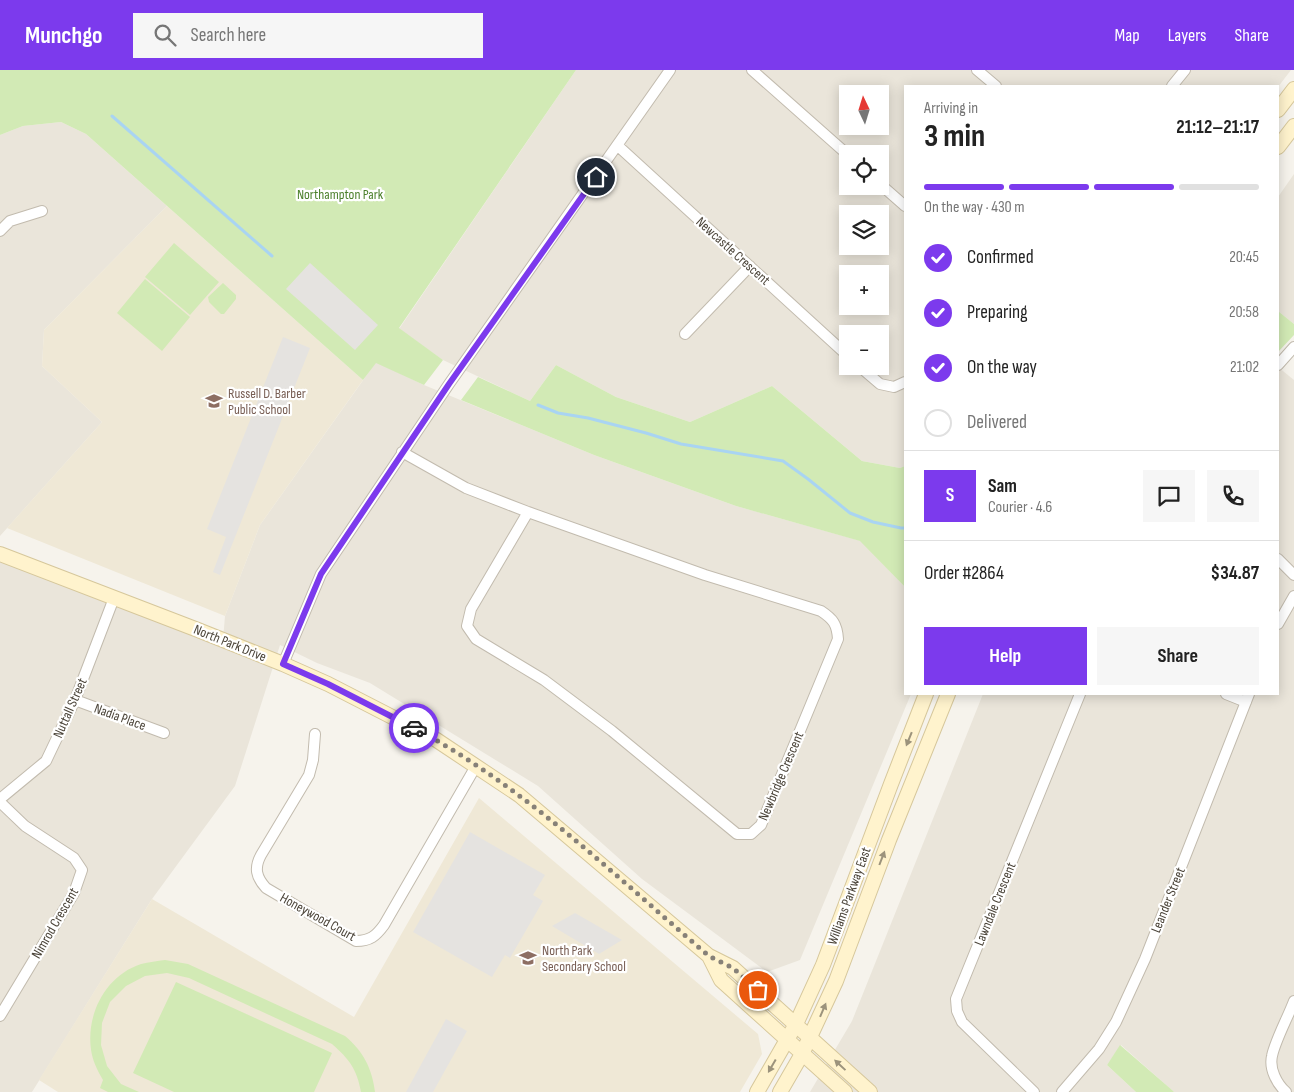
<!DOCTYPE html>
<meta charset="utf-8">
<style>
body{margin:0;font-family:"Sofia Sans Condensed",sans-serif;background:#f6f6f6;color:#222;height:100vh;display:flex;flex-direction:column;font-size:19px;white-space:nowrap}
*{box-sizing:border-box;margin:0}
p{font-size:16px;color:#767676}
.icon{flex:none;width:28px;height:28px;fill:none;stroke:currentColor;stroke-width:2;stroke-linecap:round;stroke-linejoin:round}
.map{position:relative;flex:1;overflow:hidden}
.panel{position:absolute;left:904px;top:15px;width:375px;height:610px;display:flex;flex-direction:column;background:#fff;border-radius:0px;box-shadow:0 2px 12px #0003}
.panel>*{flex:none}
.needle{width:32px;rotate:356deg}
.buttons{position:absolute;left:839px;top:15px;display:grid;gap:10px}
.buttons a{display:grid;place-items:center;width:50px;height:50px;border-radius:0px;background:#fff;box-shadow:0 2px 12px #0003;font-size:25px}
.pin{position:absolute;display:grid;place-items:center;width:42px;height:42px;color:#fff;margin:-21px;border:2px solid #fff;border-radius:50%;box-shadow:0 1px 5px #0007}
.courier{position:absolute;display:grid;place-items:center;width:50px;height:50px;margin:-25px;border:4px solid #7c3aed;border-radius:50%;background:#fff;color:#222;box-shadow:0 1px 6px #0007}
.headline em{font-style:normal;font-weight:700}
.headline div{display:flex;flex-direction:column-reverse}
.headline{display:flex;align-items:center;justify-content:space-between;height:85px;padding:0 20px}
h1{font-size:32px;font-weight:700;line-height:38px}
.bar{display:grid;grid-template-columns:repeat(4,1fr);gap:8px 5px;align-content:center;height:60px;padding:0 20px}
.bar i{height:6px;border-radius:4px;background:#e0e0e0}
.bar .selected{background:#7c3aed}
.bar p{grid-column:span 4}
.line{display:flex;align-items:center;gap:12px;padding:0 20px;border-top:1px solid #e0e0e0}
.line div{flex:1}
.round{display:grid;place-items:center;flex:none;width:52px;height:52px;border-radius:0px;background:#f6f6f6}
ol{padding:0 20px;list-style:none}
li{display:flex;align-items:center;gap:15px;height:55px}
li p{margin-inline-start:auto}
li .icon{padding:5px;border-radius:50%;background:#7c3aed;color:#fff;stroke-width:4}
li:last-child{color:#767676}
li i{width:28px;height:28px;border:2px solid #e0e0e0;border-radius:50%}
.button{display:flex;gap:10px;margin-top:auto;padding:10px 20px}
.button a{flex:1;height:58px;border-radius:0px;background:#7c3aed;color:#fff;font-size:20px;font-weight:700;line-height:58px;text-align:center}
.button a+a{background:#f6f6f6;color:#222}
header{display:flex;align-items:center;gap:30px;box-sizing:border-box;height:70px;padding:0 25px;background:#7c3aed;color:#fff}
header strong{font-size:24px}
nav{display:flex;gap:28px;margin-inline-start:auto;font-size:18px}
.search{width:350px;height:45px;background:#f6f6f6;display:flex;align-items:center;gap:12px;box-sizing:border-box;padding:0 18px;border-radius:0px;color:#767676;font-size:19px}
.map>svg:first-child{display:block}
.residential{fill:#eae5da;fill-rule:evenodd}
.education{fill:#efe8d6}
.green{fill:#d2eab5}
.parking{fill:#e5e3e0}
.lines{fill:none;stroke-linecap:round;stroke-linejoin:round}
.stream{stroke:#a9d4f2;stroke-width:3}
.street-casing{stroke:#c2bbae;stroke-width:12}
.secondary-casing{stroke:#d6c79b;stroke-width:16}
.street{stroke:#fff;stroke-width:10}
.secondary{stroke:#fff3cd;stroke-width:14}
.oneway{fill:#9c937c}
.done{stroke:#878178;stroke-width:5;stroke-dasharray:0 9}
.route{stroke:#7c3aed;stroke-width:6}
.labels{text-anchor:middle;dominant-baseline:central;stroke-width:4.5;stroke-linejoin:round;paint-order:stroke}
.park-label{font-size:14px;fill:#4a7f2a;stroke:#fff}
.street-label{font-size:14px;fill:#4b4439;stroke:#fff}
.education-label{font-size:14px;fill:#785e54;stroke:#fff;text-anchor:start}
</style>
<header>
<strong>Munchgo</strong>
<div class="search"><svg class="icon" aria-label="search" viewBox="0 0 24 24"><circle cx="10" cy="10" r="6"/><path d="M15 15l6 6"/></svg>Search here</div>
<nav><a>Map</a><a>Layers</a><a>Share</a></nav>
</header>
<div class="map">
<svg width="1294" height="1022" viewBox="0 0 1294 1022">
<rect width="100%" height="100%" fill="#f6f3ec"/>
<path class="residential" d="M576,0h715l-13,17 -373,-1v380l-5,2 -38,-7 -90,-75 -82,36 -74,-25 -60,-32 -26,36 -87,-41 -44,-31zM848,24h32v32h-32zM848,84h32v32h-32zM848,144h32v32h-32zM848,204h32v32h-32zM848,264h32v32h-32z
M61,52l25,12 81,72 -123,124 -2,36 60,56 -102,114v-401l23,-9z
M1294,104v150l-16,-13v-114z
M376,292l48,23 170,70 142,51 125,35 44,46v107h6l-111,266 -33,12 -125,-93 -104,-93 -168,-103 -53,-20 -37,-18 -45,141 -83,113 -120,193h-32v-538l223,86 2,-24 35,-91z
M1278,297l16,13v712h-120l-53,-47 -14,20 29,27h-326l42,-71 131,-327h295z"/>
<path class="education" d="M167,136l196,174 -103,145 -35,91 -218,-88 95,-106 -60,-56 2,-36z
M479,728l279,236 4,20 -22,38h-682l-19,-12 113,-181 202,118z"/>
<path class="green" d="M0,0h576l-177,258 44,32 -19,25 -48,-22 -13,17 -277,-246 -25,-12 -38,4 -23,9z
M174,173l45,39 -29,33 -45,-38z
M145,209l45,38 -28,34 -45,-38z
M223,213l13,12v4l-12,15h-3l-12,-12 -1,-5z
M1278,241l16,13v11l-16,17z
M556,295l60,32 74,25 82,-36 90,75 38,7 5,-2v121l-45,-46 -124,-35 -142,-51 -133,-55 17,-23 52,24z
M165,890l23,4 157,72c18,15 27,32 30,56h-14c-4,-23 -12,-33 -29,-48l-143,-66 -22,-5 -22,3 -19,10 -16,16 -8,21 -1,22 6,21 14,18 18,8h-31l-8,-4 3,-8c-4,-7 -9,-16 -11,-25 -8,-37 12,-79 49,-91 8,-2 16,-3 24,-4z
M176,912l156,71 -18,39h-140l-41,-19z
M1120,975l52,45 2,2h-38l-29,-27z"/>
<path class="parking" d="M310,193l68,62 -23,25 -69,-61z
M283,267l27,11 -90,227 -7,-3 13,-35 -19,-8z
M470,762l75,43 -12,20 10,6 -33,57 -5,-3 -13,22 -79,-45z
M575,843l47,27 -23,14 -47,-28z
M446,949l21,12 -34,61h-27z"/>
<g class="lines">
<path class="stream" d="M112,46l160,140
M538,335l20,8 30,5 58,15 35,11 102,17 25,18 42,34 23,9 28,6h4"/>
<g class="street-casing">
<path id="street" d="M752,0l96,85
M977,0l19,16
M1172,16l13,-16
M618,76l230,210
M880,114l25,22
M0,161l10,-10 32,-10
M685,264l65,-68
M1278,295l16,-18
M859,296l21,18 14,3 11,-5
M402,382l64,36 62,24 177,63 116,36c12,8 16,13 17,28l-77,186 -10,9h-14l-125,-103 -68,-51 -68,-41 -9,-13 4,-17 57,-97
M1278,489l16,16
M1278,554l16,-28
M283,594l38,-90 128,-190 221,-314
M1226,624l20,8
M75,630l89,33
M315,664l-2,26 -4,15 -48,80c-7,13 -5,22 5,33l90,53c14,0 20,-5 28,-16l92,-159
M0,729l46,-38 29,-61 39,-102
M0,732l25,24 49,32 8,12 -8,23 -74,123
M1034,1022l-72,-70 -5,-11 -1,-12 124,-305
M1062,1022l37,-43 17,-27 29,-63 104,-265
M1286,1022c-9,-8 -17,-23 -14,-36 3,-15 16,-39 22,-55"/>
</g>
<g class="secondary-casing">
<path id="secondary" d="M1278,40l16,-21
M1278,77l16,-21
M0,484l198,76 85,34 45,20 107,55 84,56 190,161 24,12 137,124
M709,886l12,24 124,112
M757,1022l39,-68 27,-59 68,-181 35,-90
M780,1022l22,-38 34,-73 53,-141 59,-146"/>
</g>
<use href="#street" class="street"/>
<use href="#secondary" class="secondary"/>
</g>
<defs><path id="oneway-solid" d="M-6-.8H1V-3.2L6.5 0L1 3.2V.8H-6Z" transform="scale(1.25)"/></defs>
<g class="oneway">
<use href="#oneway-solid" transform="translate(909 669) rotate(112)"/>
<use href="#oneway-solid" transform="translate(882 788) rotate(-69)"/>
<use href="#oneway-solid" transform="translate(823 940) rotate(-67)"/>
<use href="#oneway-solid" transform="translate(840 995) rotate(-137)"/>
<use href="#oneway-solid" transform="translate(772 996) rotate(120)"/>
</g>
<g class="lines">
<path class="done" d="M414,658c110,58 201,148 295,228l24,12 25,22"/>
<path class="route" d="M414,658l-86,-44 -45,-20 38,-90 128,-190 147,-207"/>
</g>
<defs>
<g id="school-bare" transform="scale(1.35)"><path d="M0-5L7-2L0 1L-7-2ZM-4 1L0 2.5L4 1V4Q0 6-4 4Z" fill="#8d6e63" stroke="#fff" stroke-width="2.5" paint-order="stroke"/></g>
</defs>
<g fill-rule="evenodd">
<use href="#school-bare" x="214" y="331"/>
<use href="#school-bare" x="528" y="888"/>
</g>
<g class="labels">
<g class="park-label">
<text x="340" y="124">Northampton Park</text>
</g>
<g class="street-label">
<text transform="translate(733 181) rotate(42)">Newcastle Crescent</text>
<text transform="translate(230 573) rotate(22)">North Park Drive</text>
<text transform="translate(70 638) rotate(-66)">Nuttall Street</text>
<text transform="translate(120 647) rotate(20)">Nadia Place</text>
<text transform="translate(781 706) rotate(-67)">Newbridge Crescent</text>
<text transform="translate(849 826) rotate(-70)">Williams Parkway East</text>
<text transform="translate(1168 830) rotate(-68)">Leander Street</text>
<text transform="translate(995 834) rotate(-68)">Lawndale Crescent</text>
<text transform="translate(318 847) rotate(29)">Honeywood Court</text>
<text transform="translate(55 853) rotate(-60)">Nimrod Crescent</text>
</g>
<g class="education-label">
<text x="228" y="323">Russell D. Barber<tspan x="228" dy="16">Public School</tspan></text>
<text x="542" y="880">North Park<tspan x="542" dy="16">Secondary School</tspan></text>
</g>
</g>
</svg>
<div class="buttons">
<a><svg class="needle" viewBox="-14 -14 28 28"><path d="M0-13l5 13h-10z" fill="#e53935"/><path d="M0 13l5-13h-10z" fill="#767676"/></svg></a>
<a><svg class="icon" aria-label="locate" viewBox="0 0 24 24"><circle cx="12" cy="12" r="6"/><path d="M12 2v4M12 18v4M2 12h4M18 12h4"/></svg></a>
<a><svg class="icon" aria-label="layers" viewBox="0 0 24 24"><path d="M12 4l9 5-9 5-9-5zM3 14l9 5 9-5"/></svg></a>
<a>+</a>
<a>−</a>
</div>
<div class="pin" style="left:758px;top:920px;background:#ea580c"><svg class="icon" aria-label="bag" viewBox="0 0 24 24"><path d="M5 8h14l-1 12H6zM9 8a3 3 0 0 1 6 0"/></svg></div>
<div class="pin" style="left:596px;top:107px;background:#1f2937"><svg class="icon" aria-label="home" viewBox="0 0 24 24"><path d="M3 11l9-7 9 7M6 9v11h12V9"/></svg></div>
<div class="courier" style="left:414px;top:658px"><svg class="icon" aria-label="car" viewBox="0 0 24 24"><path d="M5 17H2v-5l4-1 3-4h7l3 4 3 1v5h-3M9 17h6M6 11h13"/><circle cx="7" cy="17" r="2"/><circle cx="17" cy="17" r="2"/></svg></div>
<section class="panel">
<div class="headline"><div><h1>3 min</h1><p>Arriving in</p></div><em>21:12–21:17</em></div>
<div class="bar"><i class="selected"></i><i class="selected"></i><i class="selected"></i><i></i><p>On the way · 430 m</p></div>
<ol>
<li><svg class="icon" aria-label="check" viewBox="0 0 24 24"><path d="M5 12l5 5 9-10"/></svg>Confirmed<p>20:45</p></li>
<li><svg class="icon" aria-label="check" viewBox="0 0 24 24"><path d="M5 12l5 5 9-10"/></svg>Preparing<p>20:58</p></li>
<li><svg class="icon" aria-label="check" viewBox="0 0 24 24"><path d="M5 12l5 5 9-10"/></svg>On the way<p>21:02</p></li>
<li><i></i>Delivered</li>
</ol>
<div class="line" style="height:90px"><b class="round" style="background:#7c3aed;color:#fff">S</b><div><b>Sam</b><p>Courier · 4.6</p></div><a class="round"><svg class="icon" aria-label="chat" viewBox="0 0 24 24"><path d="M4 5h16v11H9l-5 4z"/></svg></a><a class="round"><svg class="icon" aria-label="phone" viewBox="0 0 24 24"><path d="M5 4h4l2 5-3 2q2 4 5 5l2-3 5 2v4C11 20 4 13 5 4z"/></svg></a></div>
<div class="line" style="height:65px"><div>Order #2864</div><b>$34.87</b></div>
<div class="button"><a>Help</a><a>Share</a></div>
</section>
</div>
